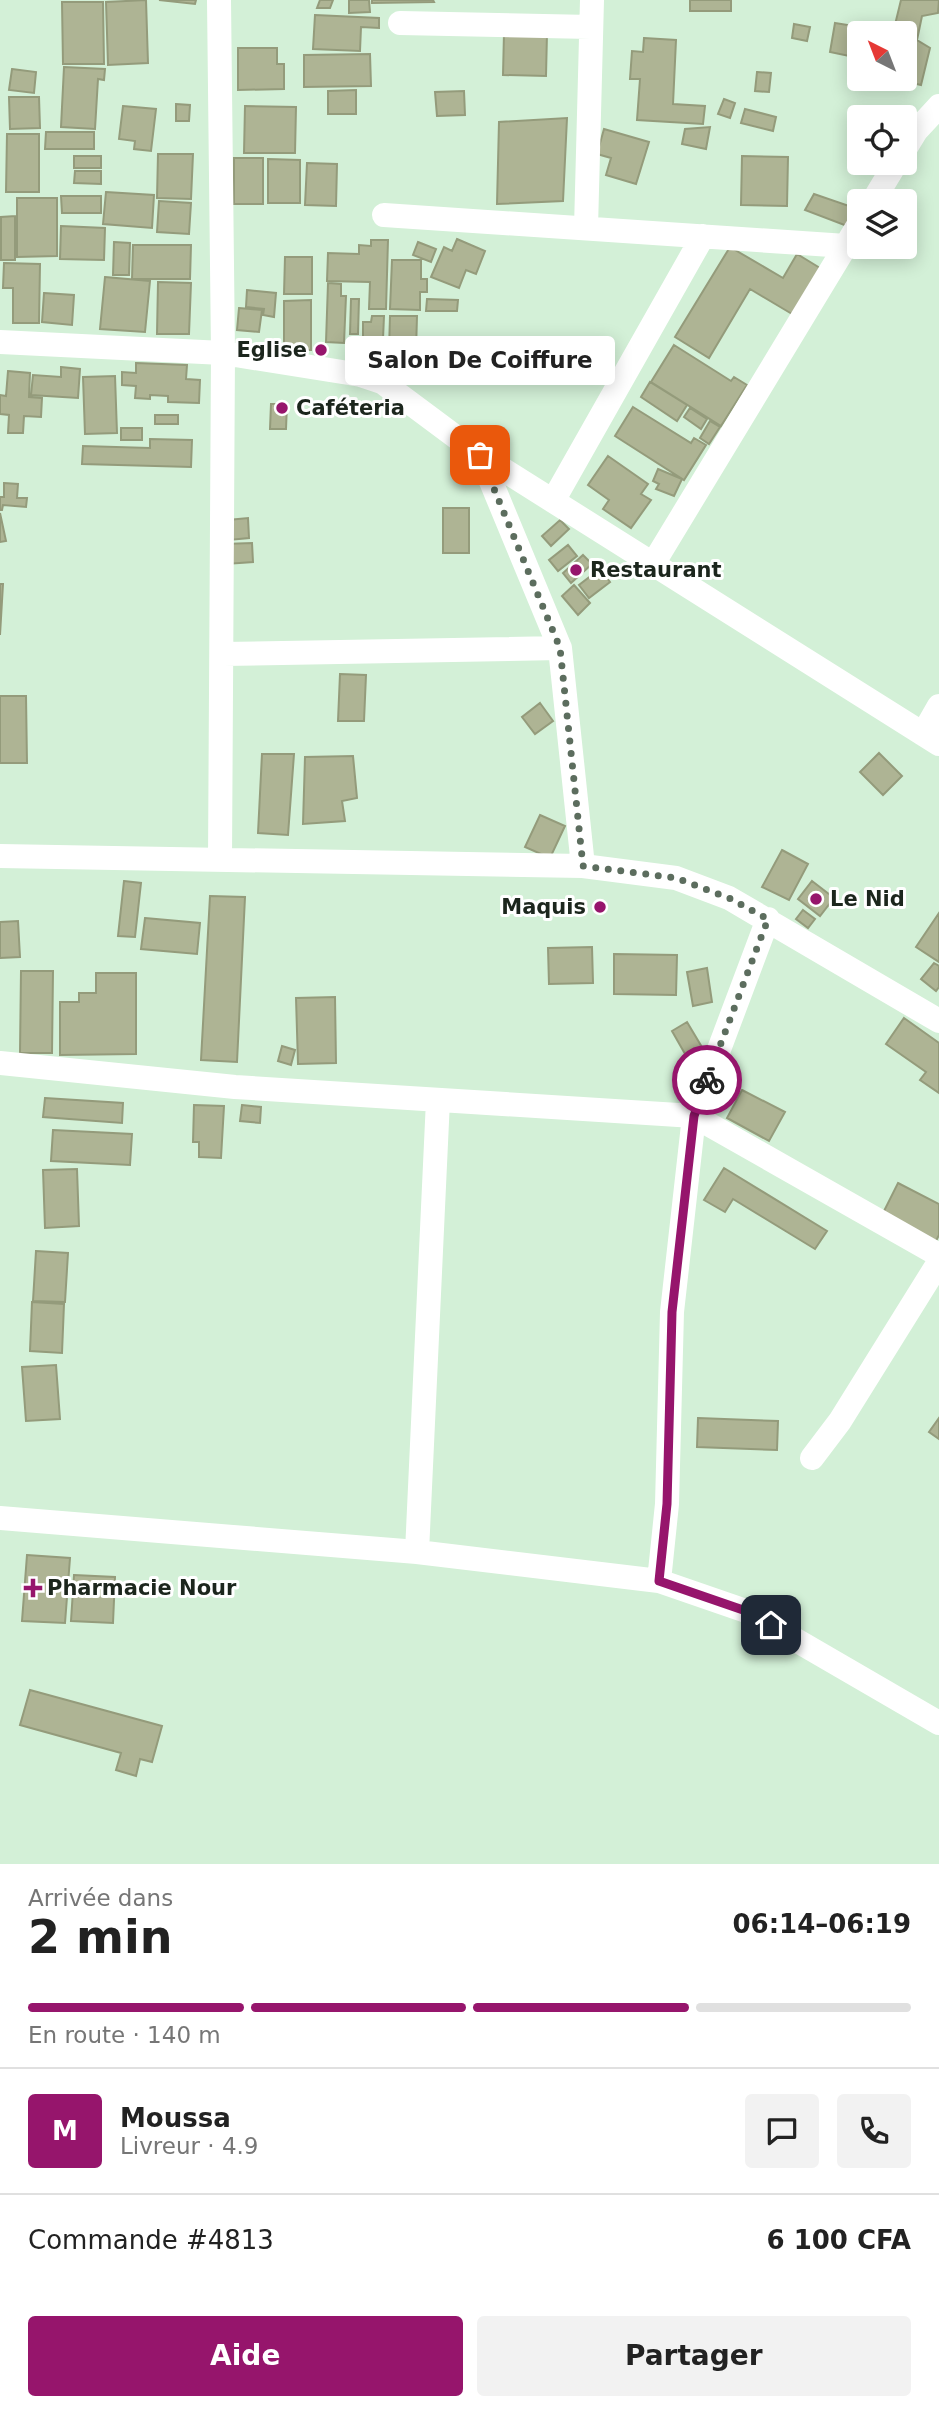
<!DOCTYPE html>
<html lang="fr">
<meta charset="utf-8">
<style>
body{margin:0;font-family:"DejaVu Sans",sans-serif;background:#f2f2f2;color:#222;height:100vh;display:flex;flex-direction:column;font-size:26px;white-space:nowrap}
*{box-sizing:border-box;margin:0}
p{font-size:23px;color:#767676}
.icon{flex:none;width:38px;height:38px;fill:none;stroke:currentColor;stroke-width:2;stroke-linecap:round;stroke-linejoin:round}
.map{position:relative;height:1864px;overflow:hidden}
.side{display:flex;flex-direction:column;background:#fff;flex:1}
.side>*{flex:none}
.needle{width:46px;rotate:318deg}
.fabs{position:absolute;left:847px;top:21px;display:grid;gap:14px}
.fabs a{display:grid;place-items:center;width:70px;height:70px;border-radius:7px;background:#fff;box-shadow:0 4px 18px #0003;font-size:35px}
.pin{position:absolute;display:grid;place-items:center;width:60px;height:60px;color:#fff;margin:-30px;border-radius:14px;box-shadow:0 4px 10px #0006}
.courier{position:absolute;display:grid;place-items:center;width:70px;height:70px;margin:-35px;border:5px solid #96156c;border-radius:50%;background:#fff;color:#222;box-shadow:0 2px 9px #0007}
.bubble{position:absolute;height:49px;border-radius:7px;background:#fff;box-shadow:0 4px 18px #0003;font-size:23px;font-weight:700;line-height:49px;text-align:center}
.overview em{font-style:normal;font-weight:700}
.overview div{display:flex;flex-direction:column-reverse}
.overview{display:flex;align-items:center;justify-content:space-between;height:119px;padding:0 28px}
h1{font-size:46px;font-weight:700;line-height:52px}
.bar{display:grid;grid-template-columns:repeat(4,1fr);gap:10px 7px;align-content:center;height:84px;padding:0 28px}
.bar i{height:9px;border-radius:5px;background:#e0e0e0}
.bar .active{background:#96156c}
.bar p{grid-column:span 4}
.line{display:flex;align-items:center;gap:18px;padding:0 28px;border-top:2px solid #e0e0e0}
.line div{flex:1}
.round{display:grid;place-items:center;flex:none;width:74px;height:74px;border-radius:7px;background:#f2f2f2}
.cta{display:flex;gap:14px;margin-top:auto;padding:14px 28px}
.cta a{flex:1;height:80px;border-radius:7px;background:#96156c;color:#fff;font-size:28px;font-weight:700;line-height:80px;text-align:center}
.cta a+a{background:#f2f2f2;color:#222}
.map>svg:first-child{display:block}
.building{fill:#aeb494;stroke:#949b7b;stroke-width:2}
.lines{fill:none;stroke-linecap:round;stroke-linejoin:round}
.street{stroke:#fff;stroke-width:24}
.done{stroke:#5c6d5e;stroke-width:7;stroke-dasharray:0 12.6}
.route{stroke:#96156c;stroke-width:9}
.poi-dot{fill:#96156c;stroke:#fff;stroke-width:2.5}
.labels{text-anchor:middle;dominant-baseline:central;stroke-width:6;stroke-linejoin:round;paint-order:stroke}
.poi-label{font-size:21px;font-weight:bold;fill:#1c261d;stroke:#fff;text-anchor:start}
</style>
<div class="map">
<svg width="939" height="1864" viewBox="0 0 939 1864">
<rect width="100%" height="100%" fill="#d3f0d7"/>
<path class="building" d="M146,0l2,63 -40,2 -2,-63z
M159,0h37l-1,4z
M320,0h13l-3,8h-13z
M349,0h20l1,12 -21,1z
M372,0h61l1,2 -62,1z
M690,0h41v11h-41z
M901,0h38l-1,13 -16,3 -5,24 13,8 -9,37 -26,-6h10v-46h-12z
M62,2h41l1,62h-41z
M315,15l64,3v10l-18,-1 -1,24 -47,-2z
M835,23l19,3 -2,8 7,1v23l-29,-6z
M794,24l16,3 -3,14 -15,-3z
M504,33h43l-1,43 -43,-1z
M644,38l32,2 -3,64 32,2 -2,18 -66,-4 3,-41h-10l2,-28 11,1z
M238,48h39v16h7v25l-46,1z
M370,54l1,32 -67,1v-32z
M64,67l41,2 -1,11 -6,-1 -3,50 -34,-2z
M12,69l24,3 -2,21 -25,-3z
M757,72l14,1 -2,19 -14,-1z
M356,90v24h-28v-23z
M464,91l1,24 -28,1 -2,-24z
M9,97h30l1,31 -30,1z
M724,99l11,4 -5,15 -12,-4z
M176,104l14,1 -1,16h-13z
M123,106l33,3 -5,42 -17,-2 1,-8 -16,-2z
M245,106l51,1 -1,46h-51z
M745,109l31,8 -3,14 -32,-8z
M567,118l-4,83 -66,3 2,-82z
M710,127l-4,22 -24,-5 3,-15z
M604,129l45,13 -13,42 -30,-9 5,-17 -14,-4z
M46,132h48v17h-49z
M7,134h32v58h-33z
M158,154h35l-2,45 -34,-1z
M74,156h27v12h-27z
M742,156l46,1 -1,49 -46,-1z
M234,158h29v46h-29z
M268,159l32,1v43h-32z
M307,163l30,1 -1,42 -31,-1z
M75,171h26v13l-27,-1z
M106,192l48,3 -2,33 -49,-4z
M814,194l41,14 -8,18 -42,-16z
M61,196h40v17h-39z
M17,198h40v58l-40,1z
M159,201l32,2 -2,31 -32,-2z
M15,216v44h-14v-43z
M61,226l44,2 -1,32 -44,-1z
M457,239l28,12 -9,23 -10,-4 -7,18 -28,-11 13,-30 8,4z
M371,240h17l-2,69h-17l1,-27 -43,-1 1,-28 31,1v-9l12,1z
M114,242l16,1 -1,32h-16z
M418,242l18,7 -5,13 -18,-7z
M133,245h58l-1,34h-58z
M730,247l53,31 14,-24 23,14 -28,46 -42,-25 -41,69 -34,-21z
M285,257h27v37h-28z
M392,260h29v19h6v13h-7v18l-30,-1z
M4,263l36,1 -1,59h-26v-35h-10z
M105,277l45,4 -5,51 -45,-3z
M158,282l33,1 -2,51h-32z
M328,283l13,1v12h5l-2,47 -18,-1z
M247,290l29,3 -2,24 -11,-2 1,-6 -18,-2z
M44,293l30,2 -2,30 -30,-3z
M351,299h8l-1,35h-8z
M427,299l31,1 -1,11h-31z
M311,300v50h-27v-49z
M239,308l23,2 -3,22 -22,-2z
M372,316h12l-2,46 -33,-1 1,-22h13v-17h8z
M390,316h27l-1,35 -27,-1z
M674,345l57,36 3,-4 13,8 -26,41 -70,-44z
M136,363l51,2 -1,14 14,1 -1,23 -31,-1v-6l-18,-1v4l-15,-1 1,-12 -14,-1v-13l14,1z
M61,367l19,2 -2,29 -47,-3 2,-20 28,2z
M8,371l22,2 -1,24 13,1 -1,19 -17,-1 -1,17h-15l1,-18 -9,-1v-19l6,1z
M115,376l2,57 -32,1 -2,-57z
M650,382l37,23 -10,16 -36,-24z
M271,404h16l-1,25h-16z
M633,407l58,36 3,-5 12,7 -22,35 -69,-44z
M690,408l17,11 -6,10 -17,-12z
M155,415h23v9h-23z
M710,421l10,6 -11,17 -9,-6z
M121,428h21v12h-21z
M150,439l42,1 -1,27 -109,-3 1,-18 67,2z
M608,456l40,28 -7,10 10,6 -20,28 -28,-19 6,-9 -21,-15z
M658,469l24,10 -8,17 -18,-7 3,-5 -6,-3z
M4,483l14,1 -1,14h10l-1,9 -23,-2 -1,5h-2v-13h4z
M443,508h26v45h-26z
M0,513l6,28 -6,1z
M248,518l1,20 -20,2 -1,-20z
M560,520l9,9 -18,17 -9,-10z
M252,543l1,19 -27,2 -2,-20z
M568,545l9,11 -19,15 -9,-11z
M583,555l9,9 -21,19 -8,-10z
M600,569l10,13 -21,16 -10,-13z
M0,584h3l-3,51z
M574,585l16,18 -12,12 -16,-19z
M340,674l26,1 -2,46h-26z
M0,696h26l1,67h-27z
M540,703l13,18 -18,13 -13,-17z
M879,753l23,23 -19,19 -23,-23z
M262,754h32l-6,81 -30,-2z
M353,756l4,42 -15,3 3,20 -42,3 2,-67z
M540,815l25,11 -15,32 -25,-11z
M782,850l26,14 -19,36 -27,-13z
M124,881l17,2 -6,54 -17,-1z
M812,881l22,17 -14,18 -22,-17z
M210,896l35,1 -8,165 -36,-2z
M803,910l12,9 -7,9 -12,-9z
M939,913v49l-23,-15z
M145,918l55,5 -3,31 -56,-5z
M18,921l2,36 -20,1v-36z
M592,947l1,36 -44,1 -1,-36z
M614,954l63,1 -1,40 -62,-1z
M934,963l5,3v21l-3,4 -15,-12z
M707,968l5,34 -19,4 -6,-34z
M21,971h32l-1,82h-32z
M96,973h40v81l-76,1v-53h19v-9h17z
M335,997l1,66 -38,1 -2,-66z
M904,1018l35,25v50l-19,-13 6,-8 -40,-28z
M687,1022l22,37 -16,9 -21,-37z
M282,1046l13,4 -4,15 -13,-4z
M742,1090l43,22 -16,29 -42,-23z
M45,1098l78,5 -1,20 -79,-6z
M194,1105l30,1 -3,52 -22,-1v-15h-6z
M242,1105l19,2 -1,16 -20,-2z
M53,1130l79,4 -2,31 -79,-4z
M724,1168l103,63 -12,18 -82,-50 -8,13 -21,-12z
M77,1169l2,57 -34,2 -2,-58z
M898,1183l41,21v31l-3,6 -54,-26z
M36,1251l32,2 -3,49 -32,-1z
M32,1302l32,2 -2,49 -32,-2z
M56,1365l4,54 -34,2 -4,-54z
M698,1418l80,3 -1,29 -80,-3z
M939,1418v21l-10,-7z
M27,1555l43,3 -5,65 -43,-2z
M74,1575l41,2 -2,46 -42,-2z
M30,1690l132,36 -10,36 -12,-3 -4,17 -20,-6 5,-17 -101,-28z"/>
<g class="lines">
<path class="street" d="M219,0l4,353 -3,507
M400,23l191,4
M905,149l11,-18 23,-25
M873,201l23,-38
M384,215l462,31
M586,228l6,-228
M0,342l223,11 138,22 21,7 98,73 459,289
M480,455l80,193 23,218
M553,501l150,-265
M653,564l206,-340
M223,654l337,-6
M923,734l16,-28
M0,856l583,10 93,12 53,20 210,123
M0,1063l235,24 459,29 245,139
M812,1458l28,-37 99,-159
M0,1518l417,34 242,29 87,30 193,112
M417,1552l21,-452
M659,1581l8,-77 5,-192 22,-196 74,-197"/>
</g>
<g class="lines">
<path class="done" d="M480,455l80,193 23,218 93,12 53,20 39,21 -61,161"/>
<path class="route" d="M707,1080l-13,36 -22,196 -5,192 -8,77 87,30 25,14"/>
</g>
<g class="poi-dot">
<circle cx="321" cy="350" r="7"/>
<circle cx="282" cy="408" r="7"/>
<circle cx="576" cy="570" r="7"/>
<circle cx="816" cy="899" r="7"/>
<circle cx="600" cy="907" r="7"/>
<path d="M29.5 1577.5h7v7h7v7h-7v7h-7v-7h-7v-7h7z"/>
</g>
<g class="labels">
<g class="poi-label">
<text x="307" y="350" text-anchor="end">Eglise</text>
<text x="296" y="408">Caféteria</text>
<text x="590" y="570">Restaurant</text>
<text x="830" y="899">Le Nid</text>
<text x="586" y="907" text-anchor="end">Maquis</text>
<text x="47" y="1588">Pharmacie Nour</text>
</g>
</g>
</svg>
<div class="fabs">
<a><svg class="needle" viewBox="-14 -14 28 28"><path d="M0-13l5 13h-10z" fill="#e53935"/><path d="M0 13l5-13h-10z" fill="#767676"/></svg></a>
<a><svg class="icon" aria-label="locate" viewBox="0 0 24 24"><circle cx="12" cy="12" r="6"/><path d="M12 2v4M12 18v4M2 12h4M18 12h4"/></svg></a>
<a><svg class="icon" aria-label="layers" viewBox="0 0 24 24"><path d="M12 4l9 5-9 5-9-5zM3 14l9 5 9-5"/></svg></a>
</div>
<div class="pin" style="left:480px;top:455px;background:#ea580c"><svg class="icon" aria-label="bag" viewBox="0 0 24 24"><path d="M5 8h14l-1 12H6zM9 8a3 3 0 0 1 6 0"/></svg></div>
<div class="pin" style="left:771px;top:1625px;background:#1f2937"><svg class="icon" aria-label="home" viewBox="0 0 24 24"><path d="M3 11l9-7 9 7M6 9v11h12V9"/></svg></div>
<div class="courier" style="left:707px;top:1080px"><svg class="icon" aria-label="bike" viewBox="0 0 24 24"><circle cx="6" cy="16" r="4"/><circle cx="18" cy="16" r="4"/><path d="M6 16l4-8h5l3 8M10 8l3 8H6M13 5h3"/></svg></div>
<div class="bubble" style="left:345px;top:336px;width:270px">Salon De Coiffure</div>
</div>
<section class="side">
<div class="overview"><div><h1>2 min</h1><p>Arrivée dans</p></div><em>06:14–06:19</em></div>
<div class="bar"><i class="active"></i><i class="active"></i><i class="active"></i><i></i><p>En route · 140 m</p></div>
<div class="line" style="height:126px"><b class="round" style="background:#96156c;color:#fff">M</b><div><b>Moussa</b><p>Livreur · 4.9</p></div><a class="round"><svg class="icon" aria-label="chat" viewBox="0 0 24 24"><path d="M4 5h16v11H9l-5 4z"/></svg></a><a class="round"><svg class="icon" aria-label="phone" viewBox="0 0 24 24"><path d="M5 4h4l2 5-3 2q2 4 5 5l2-3 5 2v4C11 20 4 13 5 4z"/></svg></a></div>
<div class="line" style="height:91px"><div>Commande #4813</div><b>6 100 CFA</b></div>
<div class="cta"><a>Aide</a><a>Partager</a></div>
</section>
